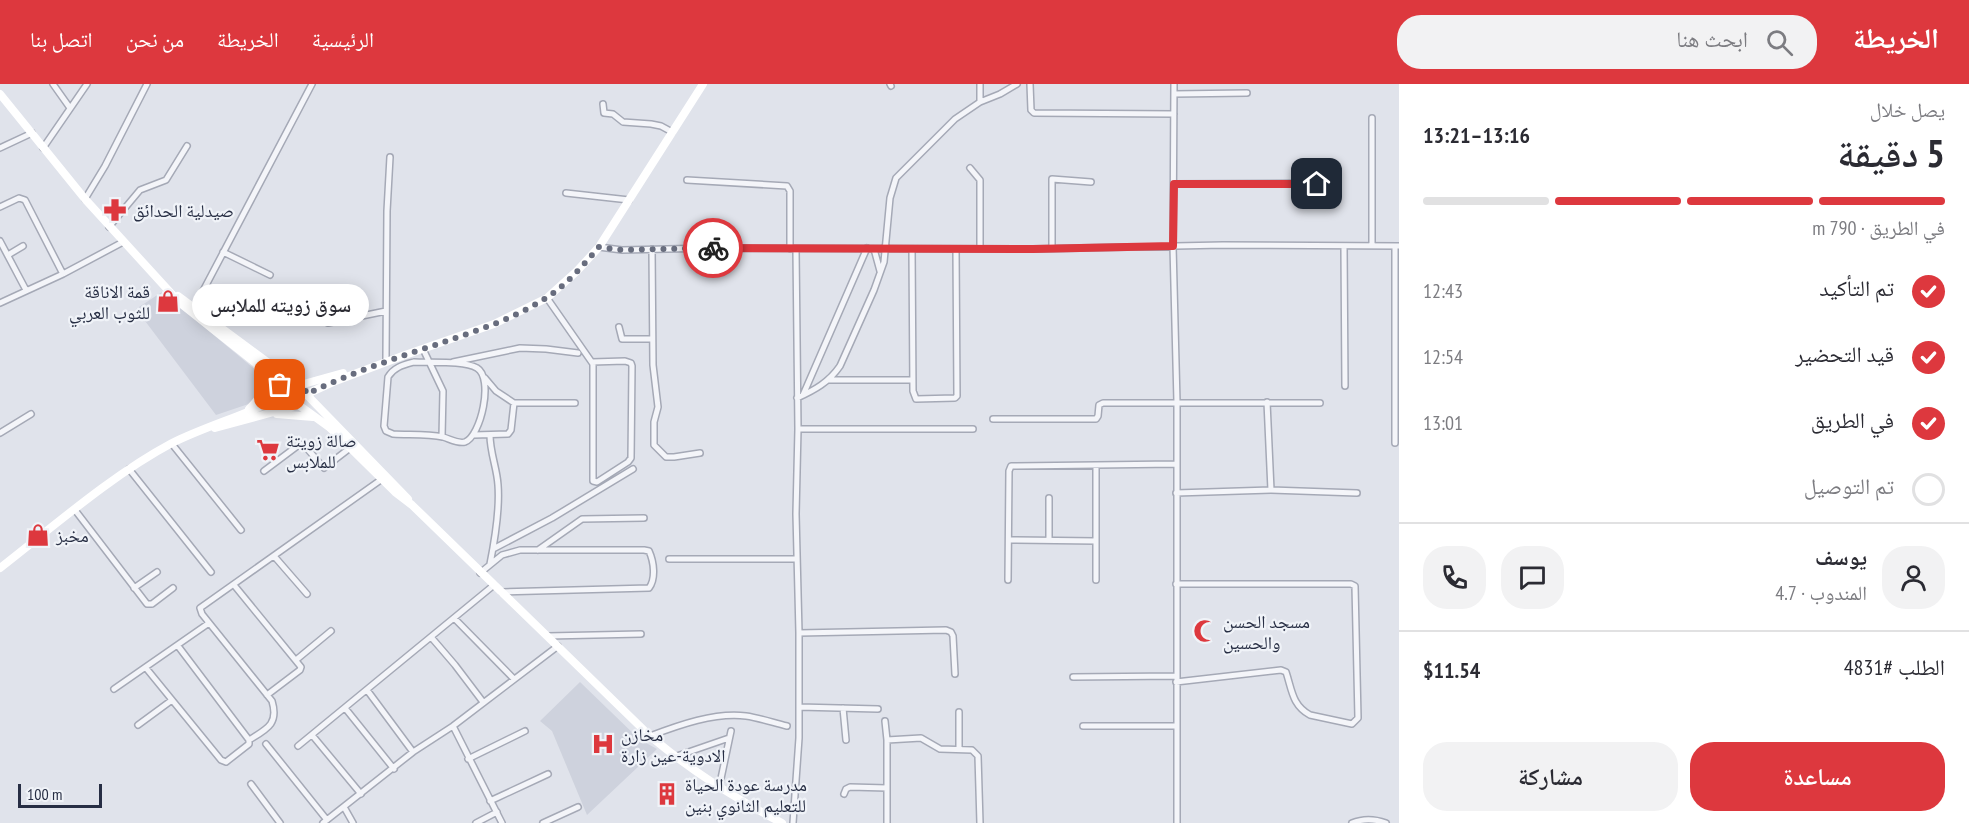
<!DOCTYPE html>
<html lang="ar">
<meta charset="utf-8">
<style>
body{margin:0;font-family:"PT Sans Narrow","Noto Naskh Arabic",sans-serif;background:#f2f2f3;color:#2b2b33;direction:rtl;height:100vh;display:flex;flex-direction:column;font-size:22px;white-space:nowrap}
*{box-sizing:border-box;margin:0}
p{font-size:20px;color:#7c7c81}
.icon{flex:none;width:33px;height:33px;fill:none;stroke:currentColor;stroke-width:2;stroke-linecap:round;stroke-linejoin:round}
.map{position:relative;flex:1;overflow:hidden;direction:ltr}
.details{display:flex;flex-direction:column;background:#fff;width:570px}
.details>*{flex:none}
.scale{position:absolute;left:18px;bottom:15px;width:84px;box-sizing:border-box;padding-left:6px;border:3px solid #272e44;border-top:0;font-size:16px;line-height:21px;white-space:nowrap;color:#272e44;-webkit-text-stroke:4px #f0f3f8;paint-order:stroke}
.pin{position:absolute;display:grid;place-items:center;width:51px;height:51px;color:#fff;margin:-26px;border-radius:12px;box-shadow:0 3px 9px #0006}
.courier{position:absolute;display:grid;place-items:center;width:60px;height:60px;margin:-30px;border:4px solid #dd383e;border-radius:50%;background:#fff;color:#222;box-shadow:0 2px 8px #0007}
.bubble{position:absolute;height:42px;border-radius:21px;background:#fff;box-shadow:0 3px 15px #0003;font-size:20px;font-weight:600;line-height:42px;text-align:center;direction:rtl}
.head em{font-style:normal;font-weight:600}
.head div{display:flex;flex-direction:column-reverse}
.head{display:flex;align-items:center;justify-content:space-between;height:102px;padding:0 24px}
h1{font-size:39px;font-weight:600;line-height:45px}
.bar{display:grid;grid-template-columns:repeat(4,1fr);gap:9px 6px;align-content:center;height:72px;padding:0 24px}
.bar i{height:8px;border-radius:4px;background:#e1e1e2}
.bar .current{background:#dd383e}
.bar p{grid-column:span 4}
.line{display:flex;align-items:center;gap:15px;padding:0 24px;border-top:2px solid #e1e1e2}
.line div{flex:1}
.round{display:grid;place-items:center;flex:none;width:63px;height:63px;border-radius:24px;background:#f2f2f3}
ol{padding:0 24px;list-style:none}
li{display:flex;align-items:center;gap:18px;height:66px}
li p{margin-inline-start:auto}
li .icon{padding:6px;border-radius:50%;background:#dd383e;color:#fff;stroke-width:4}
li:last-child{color:#7c7c81}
li i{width:33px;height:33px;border:3px solid #e1e1e2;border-radius:50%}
.cta{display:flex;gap:12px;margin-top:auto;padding:12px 24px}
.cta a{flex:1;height:69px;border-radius:24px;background:#dd383e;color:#fff;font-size:24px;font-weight:600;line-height:69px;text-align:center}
.cta a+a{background:#f2f2f3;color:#2b2b33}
header{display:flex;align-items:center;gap:36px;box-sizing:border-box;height:84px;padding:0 30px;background:#dd383e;color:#fff}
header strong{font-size:28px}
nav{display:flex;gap:33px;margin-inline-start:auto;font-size:21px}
.search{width:420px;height:54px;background:#f2f2f3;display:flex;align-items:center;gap:15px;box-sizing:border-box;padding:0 21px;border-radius:24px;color:#7c7c81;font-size:22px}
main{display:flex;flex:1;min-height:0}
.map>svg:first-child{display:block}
.built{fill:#ced2dd}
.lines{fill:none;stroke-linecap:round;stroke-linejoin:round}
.street-casing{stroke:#a5a9b6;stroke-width:8}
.street{stroke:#f4f5f9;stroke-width:5}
.secondary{stroke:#fff;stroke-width:8}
.done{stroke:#686d7e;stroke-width:6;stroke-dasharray:0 10.8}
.route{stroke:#dd383e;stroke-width:8}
.labels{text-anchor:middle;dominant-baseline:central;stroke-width:4.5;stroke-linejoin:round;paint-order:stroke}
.poi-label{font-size:18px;fill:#272e44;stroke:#f0f3f8;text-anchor:start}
</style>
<header>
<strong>الخريطة</strong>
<div class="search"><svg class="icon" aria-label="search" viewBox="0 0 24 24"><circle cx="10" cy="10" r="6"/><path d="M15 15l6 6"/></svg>ابحث هنا</div>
<nav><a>الرئيسية</a><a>الخريطة</a><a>من نحن</a><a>اتصل بنا</a></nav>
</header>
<main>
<section class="details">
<div class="head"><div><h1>5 دقيقة</h1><p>يصل خلال</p></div><em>13:16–13:21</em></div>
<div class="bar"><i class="current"></i><i class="current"></i><i class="current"></i><i></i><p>في الطريق · 790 m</p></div>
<ol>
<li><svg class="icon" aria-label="check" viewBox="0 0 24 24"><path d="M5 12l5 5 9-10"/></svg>تم التأكيد<p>12:43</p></li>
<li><svg class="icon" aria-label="check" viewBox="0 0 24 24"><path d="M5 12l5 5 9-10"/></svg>قيد التحضير<p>12:54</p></li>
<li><svg class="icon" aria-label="check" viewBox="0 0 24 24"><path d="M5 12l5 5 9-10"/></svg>في الطريق<p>13:01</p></li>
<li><i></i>تم التوصيل</li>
</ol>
<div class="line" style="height:108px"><a class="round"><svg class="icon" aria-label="person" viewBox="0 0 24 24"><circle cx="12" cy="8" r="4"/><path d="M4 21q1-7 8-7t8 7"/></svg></a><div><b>يوسف</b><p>المندوب · 4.7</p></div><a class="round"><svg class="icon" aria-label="chat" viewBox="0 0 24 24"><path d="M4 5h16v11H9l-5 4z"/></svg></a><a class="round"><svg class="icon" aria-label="phone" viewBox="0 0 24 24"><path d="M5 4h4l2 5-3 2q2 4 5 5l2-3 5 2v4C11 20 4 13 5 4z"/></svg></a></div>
<div class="line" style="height:78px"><div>الطلب #4831</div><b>$11.54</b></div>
<div class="cta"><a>مساعدة</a><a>مشاركة</a></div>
</section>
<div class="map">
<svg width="1399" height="739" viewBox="0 0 1399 739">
<rect width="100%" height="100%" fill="#e0e3eb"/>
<path class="built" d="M162,208l102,85 5,11v7l-6,4 -47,16 -80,-106z
M580,598l59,57 18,10 -70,66 -35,-84 -12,-10z"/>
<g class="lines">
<g class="street-casing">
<path id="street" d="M53,0l17,24
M890,0l1,2
M980,0v18l20,-8 17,-10
M1030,0l1,26 3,3 140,1
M1174,0l-1,162 4,156v421
M1174,10l73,-1
M603,20l1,9 9,1 10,8 28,2 10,2 11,6
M1372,34v128
M0,64l32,-15
M43,64l44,-64
M970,84l10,12v68
M687,96l100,6 3,5v58
M1174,100l163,-1
M566,109l63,7
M85,115l20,-33 42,-82
M0,123l19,-9 6,2 38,74
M109,143l31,-37 26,-10 21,-34
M0,157l26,49
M1395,162v197
M599,163l23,3 90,-2 321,1 190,-4 176,1
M1344,163l1,139
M1052,164v-69l39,3
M652,165l1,116 5,42 -4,15v23l12,12h8l26,-4
M874,165l6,22
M912,165l1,142 3,8 39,-1 2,-2 -1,-147
M223,168l47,23
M8,171l15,-9
M547,214l46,66v117l4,1 31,-20 3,-4 1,-92 -1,-3 -6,-2 -33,1
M0,219l63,-29 60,-32
M194,224l118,-224
M328,239l58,-12
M619,243l3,12h30
M423,265l20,42 -1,46
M386,275l1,-148 3,-54
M414,278c16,1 50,-2 63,6 17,10 4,68 -12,74 -7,2 -15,-3 -22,-5 -16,-3 -34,-2 -50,-3l-7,-3 -2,-5 4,-49c6,-10 15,-12 26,-15z
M453,278l67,-14 26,1 32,4
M829,296h84
M803,311l64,-147
M797,314c18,-8 32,-16 43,-32l34,-76 10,-28 6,-64 6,-20 59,-59 25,-17
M1267,318l4,88
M514,319h61
M993,335h103l2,-3 1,-11 4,-2h217
M798,345h175
M0,349l31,-19
M474,351l34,-1 3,-4 3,-27 -18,-12 -11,-13
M172,360l69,86
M1096,381v115
M129,385l82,103
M264,387l36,-27 4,1 20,23 26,-20
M1176,409l95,-3 86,3
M75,426l72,94h5l21,-16
M1009,456l87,1
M1049,456v-42
M493,465l59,-31 81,-49
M538,466l44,-31 62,-1
M274,472l33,38
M669,475h128
M490,480c5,-25 10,-53 8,-79 -1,-17 -8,-32 -8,-50
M480,489l22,-18 18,-5h124l5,1c5,11 7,28 0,37l-147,4
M1008,496l1,-109 2,-5 165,-2
M234,501l67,82 -1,3 -33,25
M134,504l23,-16
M454,534l60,61
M799,549l147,-3 5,2 2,4 2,38
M548,552l93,-2
M431,553l24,28 28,37
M296,576l35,-29
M146,584l75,92 5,2 23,-18v-4l-71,-94
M1073,593l103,-1
M1176,598l105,-12 5,2c6,18 6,33 24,43l42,9 6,-6 -3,-132 -4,-2h-175
M114,605l95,-66
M367,606l46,62
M799,623l79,2
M345,624l49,61
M843,624l3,32
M885,637l2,19v83
M138,641l34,-25
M453,642l49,97
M1083,642h93
M312,651l49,59
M650,652c29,-11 65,-24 96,-20 14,2 28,7 41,10
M249,656c18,-11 30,-16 23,-39l-70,-87 -2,-6 182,-129
M887,656l34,-2 19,11 32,1 6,6 2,67
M266,660l61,76
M298,662l196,-161
M959,665v-37
M674,673l55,-19
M468,675l57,-28
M251,700l29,39
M719,704l12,-57
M844,710l2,-5 4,-2 37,1
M490,717l58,-27
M344,723l9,16
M323,739l90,-71 40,-26 105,-80
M476,739l21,-11
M543,739l35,-16
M793,739l6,-85v-105l-3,-119 2,-85 -2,-179
M1352,739c12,-5 23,-4 34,0"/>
</g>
<use href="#street" class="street"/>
<path class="secondary" d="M0,10l85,105 94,103 94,75 11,13
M178,212l119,88
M300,301l43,-12
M307,310l26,-12 72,-27 89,-31 53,-26 30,-27 22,-24 104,-163
M307,311l101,104
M300,322l29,21 66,65 17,13 238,231c43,36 83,61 132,87
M249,325c18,-18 16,-21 8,-44
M277,330l36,3
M215,344l77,-21
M0,484c54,-42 112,-93 172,-125 36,-18 75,-28 111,-47"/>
</g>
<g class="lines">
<path class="done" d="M280,301l4,5c7,-9 19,-7 23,4 43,-21 92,-37 137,-52 35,-12 71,-24 102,-44 21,-13 37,-33 53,-51l23,3 91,-2"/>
<path class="route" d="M713,164l320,1 140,-3 1,-62h143"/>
</g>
<defs>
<g id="pharmacy-bare" transform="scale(1.8)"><path d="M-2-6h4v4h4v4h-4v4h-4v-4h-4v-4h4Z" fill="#dd383e" stroke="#f0f3f8" stroke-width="2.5" paint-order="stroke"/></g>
<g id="shop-bare" transform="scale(1.8)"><path d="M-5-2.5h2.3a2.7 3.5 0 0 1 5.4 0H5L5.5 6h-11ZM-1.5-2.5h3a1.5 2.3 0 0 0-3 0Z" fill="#dd383e" stroke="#f0f3f8" stroke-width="2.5" paint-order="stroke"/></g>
<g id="supermarket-bare" transform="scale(1.8)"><path d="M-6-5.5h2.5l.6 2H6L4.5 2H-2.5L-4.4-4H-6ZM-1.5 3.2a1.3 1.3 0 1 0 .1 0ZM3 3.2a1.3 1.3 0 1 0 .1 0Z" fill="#dd383e" stroke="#f0f3f8" stroke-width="2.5" paint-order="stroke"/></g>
<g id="mosque-bare" transform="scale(1.8)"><path d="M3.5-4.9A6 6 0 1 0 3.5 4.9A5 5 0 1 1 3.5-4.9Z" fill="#dd383e" stroke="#f0f3f8" stroke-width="2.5" paint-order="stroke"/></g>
<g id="hospital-bare" transform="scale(1.8)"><path d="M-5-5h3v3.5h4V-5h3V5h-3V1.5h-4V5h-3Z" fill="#dd383e" stroke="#f0f3f8" stroke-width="2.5" paint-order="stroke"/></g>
<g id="building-bare" transform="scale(1.8)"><path d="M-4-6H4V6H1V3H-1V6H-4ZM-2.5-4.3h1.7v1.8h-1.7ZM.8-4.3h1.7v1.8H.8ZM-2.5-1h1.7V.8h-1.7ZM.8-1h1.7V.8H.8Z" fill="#dd383e" stroke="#f0f3f8" stroke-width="2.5" paint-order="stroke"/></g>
</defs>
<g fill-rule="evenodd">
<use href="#pharmacy-bare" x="115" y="126"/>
<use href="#shop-bare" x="168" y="217"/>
<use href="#supermarket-bare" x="268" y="366"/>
<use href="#shop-bare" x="38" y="451"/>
<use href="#mosque-bare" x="1205" y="547"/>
<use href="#hospital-bare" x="603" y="660"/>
<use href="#building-bare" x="667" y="710"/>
</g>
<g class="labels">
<g class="poi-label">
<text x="133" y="126">صيدلية الحدائق</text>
<text x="150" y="207" text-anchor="end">قمة الاناقة<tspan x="150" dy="21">للثوب العربي</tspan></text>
<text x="286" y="356">صالة زويتة<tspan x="286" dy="21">للملابس</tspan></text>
<text x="56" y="451">مخبز</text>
<text x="1223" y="537">مسجد الحسن<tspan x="1223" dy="21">والحسين</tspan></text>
<text x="621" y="650">مخازن<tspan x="621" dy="21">الادوية-عين زارة</tspan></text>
<text x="685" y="700">مدرسة عودة الحياة<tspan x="685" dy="21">للتعليم الثانوي بنين</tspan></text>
</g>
</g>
</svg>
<div class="scale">100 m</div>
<div class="pin" style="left:280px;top:301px;background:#ea580c"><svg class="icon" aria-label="bag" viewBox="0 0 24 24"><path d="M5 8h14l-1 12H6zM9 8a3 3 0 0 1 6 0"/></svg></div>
<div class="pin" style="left:1317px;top:100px;background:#1f2937"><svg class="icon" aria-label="home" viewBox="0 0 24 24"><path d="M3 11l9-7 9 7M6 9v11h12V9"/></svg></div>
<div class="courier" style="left:713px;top:164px"><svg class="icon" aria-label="bike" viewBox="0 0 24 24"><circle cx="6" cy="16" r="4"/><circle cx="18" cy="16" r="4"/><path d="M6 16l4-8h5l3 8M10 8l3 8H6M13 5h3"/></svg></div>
<div class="bubble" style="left:192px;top:200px;width:177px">سوق زويته للملابس</div>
</div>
</main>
